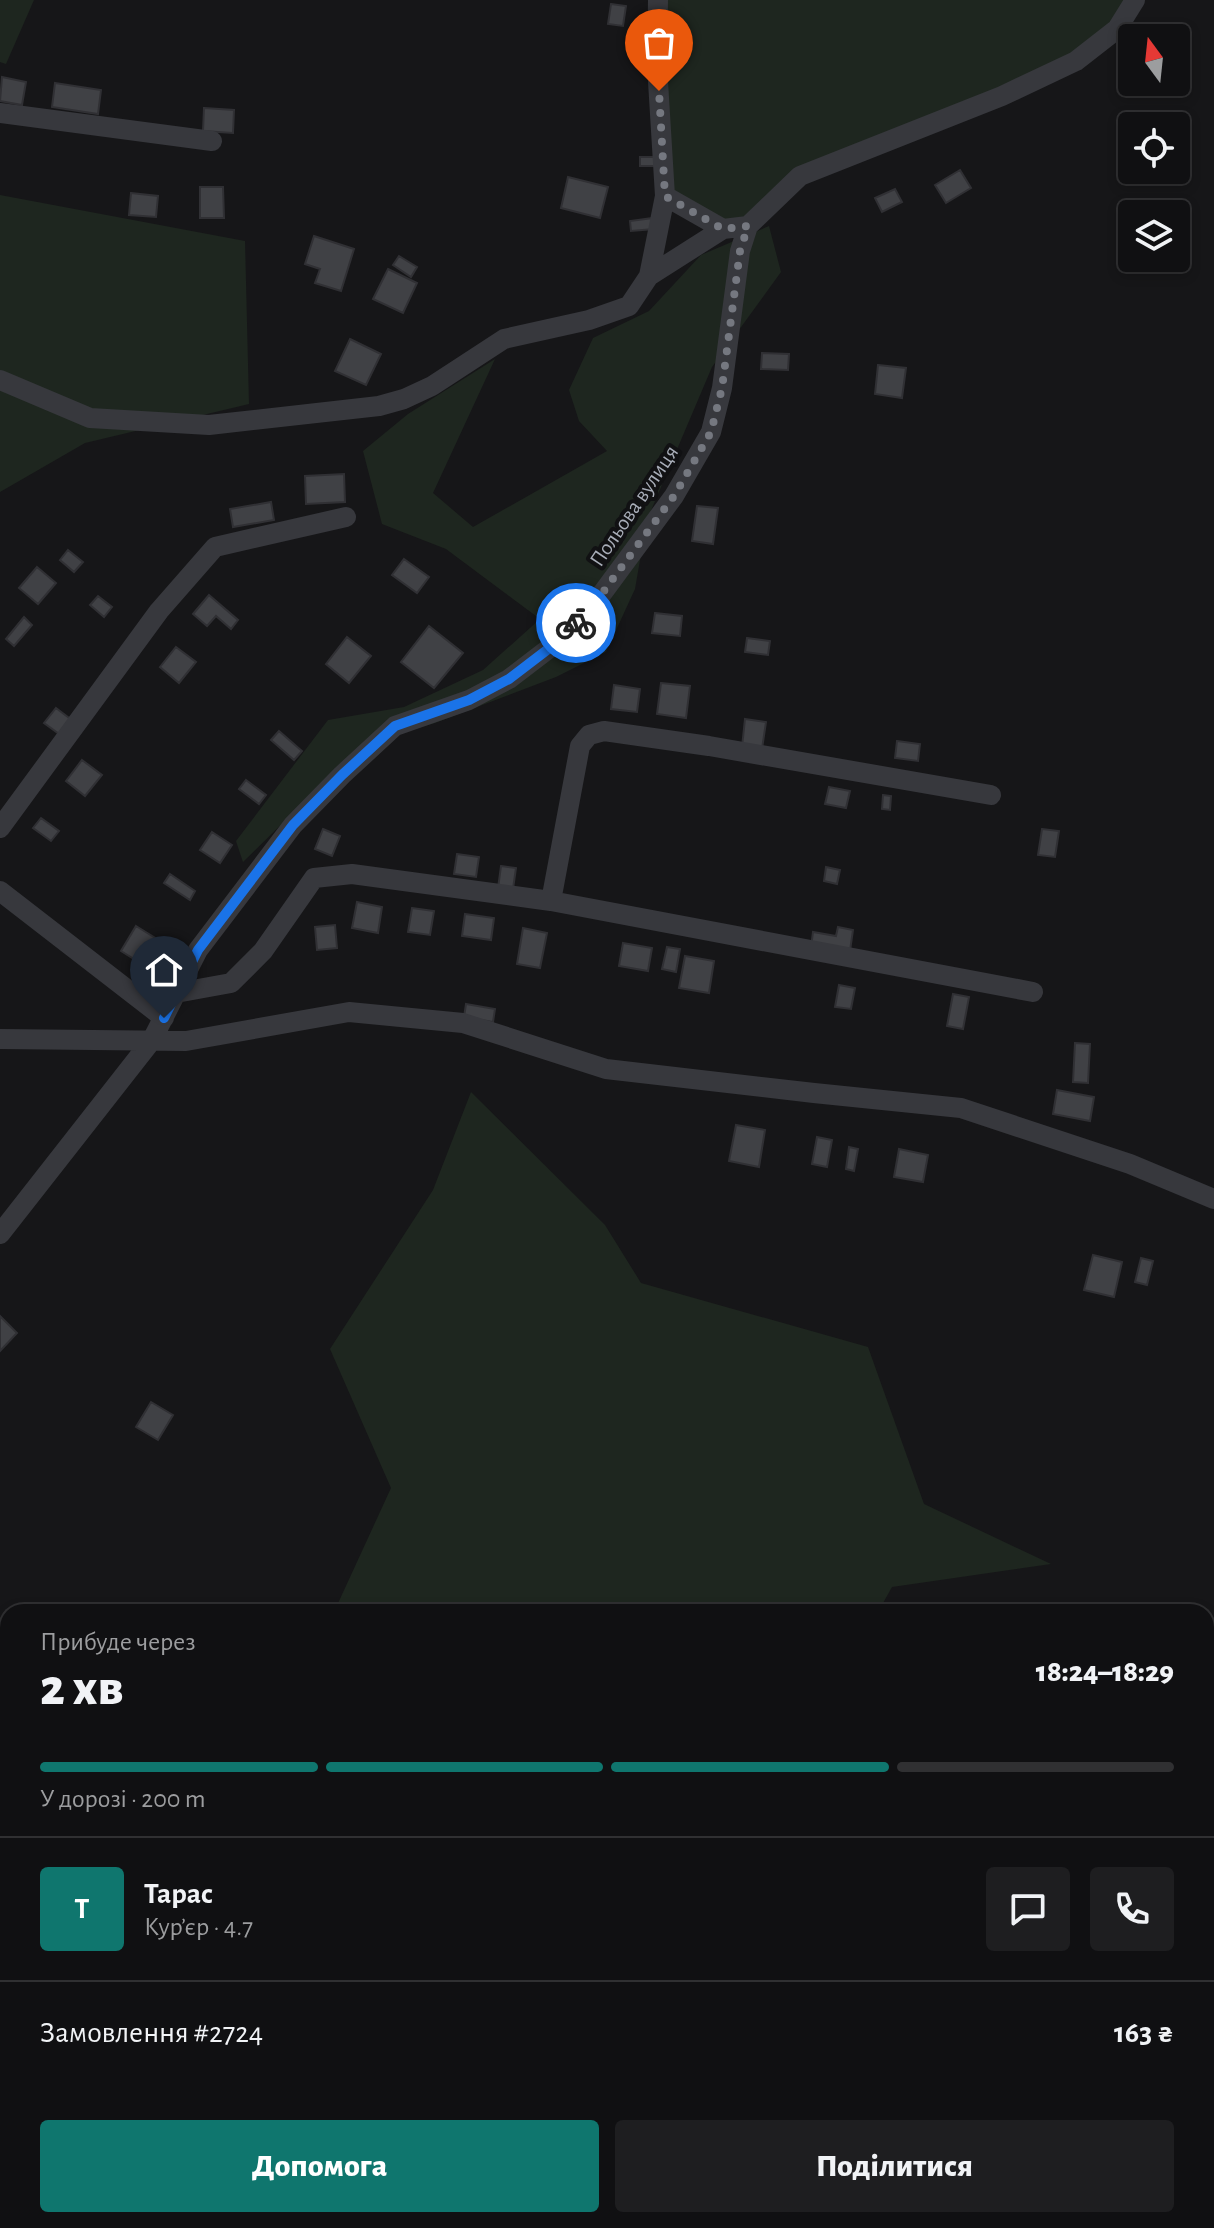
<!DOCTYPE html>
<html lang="uk">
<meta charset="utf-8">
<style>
body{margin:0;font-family:"Alegreya Sans",sans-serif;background:#1e1e20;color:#f1f3f6;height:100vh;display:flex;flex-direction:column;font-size:30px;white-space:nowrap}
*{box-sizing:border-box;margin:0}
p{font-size:26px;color:#9c9d9f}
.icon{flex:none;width:44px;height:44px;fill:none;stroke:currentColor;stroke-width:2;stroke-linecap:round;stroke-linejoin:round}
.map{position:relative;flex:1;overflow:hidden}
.sheet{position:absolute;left:0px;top:1604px;width:1214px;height:624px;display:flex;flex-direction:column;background:#101012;border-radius:24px 24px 0 0;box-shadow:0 4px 12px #0003,0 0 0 2px #303032}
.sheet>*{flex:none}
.needle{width:52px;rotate:345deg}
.buttons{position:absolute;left:1118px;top:24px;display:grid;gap:16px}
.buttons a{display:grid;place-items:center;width:72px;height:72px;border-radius:8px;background:#101012;box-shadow:0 4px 12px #0003,0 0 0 2px #303032;font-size:40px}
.pin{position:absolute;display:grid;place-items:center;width:68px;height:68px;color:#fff;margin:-82px -34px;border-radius:50% 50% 50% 0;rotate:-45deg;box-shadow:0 0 8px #0007}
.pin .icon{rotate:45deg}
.courier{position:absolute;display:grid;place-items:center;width:80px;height:80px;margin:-40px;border:6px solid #1a73e8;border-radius:50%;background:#fff;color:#222;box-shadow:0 2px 10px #0007}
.head em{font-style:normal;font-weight:800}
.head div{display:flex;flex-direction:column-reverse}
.head{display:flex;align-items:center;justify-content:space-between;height:136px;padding:0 40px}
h1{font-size:52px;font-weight:800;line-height:60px}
.bar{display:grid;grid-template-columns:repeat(4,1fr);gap:12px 8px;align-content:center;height:96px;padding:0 40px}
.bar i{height:10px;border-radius:6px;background:#303032}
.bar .on{background:#0f766e}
.bar p{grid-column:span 4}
.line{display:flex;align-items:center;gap:20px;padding:0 40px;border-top:2px solid #303032}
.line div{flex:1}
.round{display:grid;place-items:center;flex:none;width:84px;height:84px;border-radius:8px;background:#1e1e20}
.button{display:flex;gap:16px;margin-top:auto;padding:16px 40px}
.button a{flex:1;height:92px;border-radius:8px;background:#0f766e;color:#fff;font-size:32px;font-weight:800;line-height:92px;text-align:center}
.button a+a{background:#1e1e20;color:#f1f3f6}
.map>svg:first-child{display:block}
.green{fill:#1e261f}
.building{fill:#404145;stroke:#303034;stroke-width:2}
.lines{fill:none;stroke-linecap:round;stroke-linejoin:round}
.street{stroke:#37383d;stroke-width:20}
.done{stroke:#757880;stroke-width:8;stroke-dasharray:0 14.4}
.route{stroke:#1a73e8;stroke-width:10}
.labels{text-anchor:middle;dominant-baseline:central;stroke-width:8;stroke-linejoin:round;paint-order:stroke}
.street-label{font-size:22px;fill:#a8adb8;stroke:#111113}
</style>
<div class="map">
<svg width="1214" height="2228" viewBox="0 0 1214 2228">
<rect width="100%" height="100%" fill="#161618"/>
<path class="green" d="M0,0h34l-28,64 -6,-2z
M658,0h477l-59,61 -276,115 -39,35 -38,18 -58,-33z
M0,195l245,46 4,163 -164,39 -85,49z
M769,226l12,46 -69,95 -65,153 -12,69 -29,63 -50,25 -121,46 -73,22 -119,117 -7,-21 92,-121 76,-13 79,-37 57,-51 -94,-70 -64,-25 -19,-73 45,-37 87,-55 -62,134 40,34 134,-76 -28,-30 -10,-31 24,-52 56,-27 52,-56z
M471,1092l134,133 36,58 227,64 56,157 127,60 -159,23 -14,25h-544l57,-124 -61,-139 103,-159z
M0,1726l8,2v156l-8,-2z
M8,2146v74h854l-2,3 32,5h-892v-77z"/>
<path class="building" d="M611,4l15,2 -3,20 -15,-2z
M628,39l23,1v15l-23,-1z
M2,77l24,5 -4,23 -22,-4z
M55,83l46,7 -3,24 -46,-7z
M204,108l30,2 -1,23 -30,-2z
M640,157h19l-1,9h-18z
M960,170l11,18 -25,15 -11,-18z
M568,177l40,10 -8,31 -39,-10z
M200,187h23l1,31h-24z
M895,189l7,13 -20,10 -7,-14z
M131,193l27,3 -2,21 -27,-2z
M653,218l1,11 -23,2 -1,-10z
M314,236l40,13 -13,42 -26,-8 5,-14 -15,-5z
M399,256l18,11 -6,10 -18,-12z
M388,269l29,14 -14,30 -30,-14z
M350,339l31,15 -15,31 -31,-14z
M762,353l27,1 -1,16 -27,-1z
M878,365l28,3 -4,30 -27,-4z
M344,474l1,28 -39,2 -1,-28z
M271,502l3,18 -41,7 -3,-18z
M697,506l21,2 -5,36 -21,-3z
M68,550l15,12 -9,10 -14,-12z
M404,559l25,18 -12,16 -25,-18z
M37,567l19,16 -18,21 -19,-16z
M209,595l29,25 -7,9 -15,-13 -9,10 -14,-12z
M98,596l14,11 -8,10 -14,-12z
M655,613l27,3 -2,20 -28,-3z
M24,617l8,8 -18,21 -8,-7z
M429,626l34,27 -29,35 -33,-26z
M347,637l24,19 -22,27 -23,-19z
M747,638l23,3 -2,14 -23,-3z
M176,647l20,15 -17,21 -19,-16z
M661,683l29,3 -4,32 -29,-4z
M614,685l26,4 -3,23 -26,-3z
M56,708l17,13 -11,15 -18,-13z
M745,719l21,3 -4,27 -20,-2z
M279,731l23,20 -8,9 -23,-20z
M897,741l23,3 -2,17 -23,-3z
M82,760l20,15 -17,21 -19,-15z
M246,780l20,15 -7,9 -20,-15z
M829,787l21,4 -4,17 -21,-4z
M883,795l8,1 -1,14 -8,-1z
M41,818l18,13 -8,10 -18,-13z
M323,829l17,7 -8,20 -17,-7z
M1042,829l17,2 -4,26 -17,-2z
M212,832l20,13 -12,18 -20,-13z
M457,854l22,3 -3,20 -22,-3z
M501,866l15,2 -3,21 -15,-1z
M826,867l14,3 -3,14 -13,-3z
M170,874l25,17 -5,9 -26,-17z
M357,902l25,5 -4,26 -26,-5z
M412,908l22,3 -4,24 -22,-3z
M465,914l29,4 -3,22 -29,-4z
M335,925l2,23 -20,2 -2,-23z
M136,926l21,13 -15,25 -21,-13z
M838,927l15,3 -3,21 -39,-4 2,-15 23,4z
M523,928l24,5 -7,35 -23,-4z
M623,943l29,5 -4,23 -29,-5z
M667,947l13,2 -4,23 -14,-3z
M685,956l29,5 -5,32 -30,-5z
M839,985l16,3 -4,21 -16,-2z
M953,994l16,3 -6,32 -16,-3z
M466,1004l29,5 -2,13 -29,-5z
M1075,1043l15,1 -2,39 -15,-1z
M1057,1090l37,7 -4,24 -37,-7z
M736,1125l29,5 -6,37 -30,-6z
M817,1137l15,3 -5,27 -15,-3z
M849,1147l9,2 -4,22 -8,-2z
M899,1149l29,6 -5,27 -29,-5z
M1093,1255l29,7 -8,35 -30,-7z
M1141,1258l12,3 -6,24 -12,-3z
M0,1316l17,17 -17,18z
M151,1402l22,13 -15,25 -22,-13z
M8,1621v31l-8,-5v-14z"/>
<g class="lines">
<path class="street" d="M0,113l212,28
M665,196l58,33 25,-3 52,-50 202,-80 74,-35 41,-32 18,-29
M649,276l16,-80 -8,-131 1,-65
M0,380l90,38 119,7 170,-19 25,-7 28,-13 72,-47 85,-19 40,-14 20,-30 74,-47
M0,828l159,-217 56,-64 131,-30
M0,891l164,127
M551,901l29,-155 9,-11 15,-4 105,15 282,49
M176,993l55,-10 32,-32 51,-73 38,-4 199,27 482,91
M0,1039l186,2 163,-29 114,11 143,46 208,24 147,15 169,56 84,35
M0,1234l152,-194 46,-90 95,-125 49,-50 53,-49 74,-26 40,-21 51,-39 38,-41 76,-103 37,-64 11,-44 18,-137 8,-25
M1206,2170l8,-33
M1206,2190l5,38"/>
</g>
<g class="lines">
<path class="done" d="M576,623l22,-24 76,-103 37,-64 11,-44 18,-137 8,-25 -25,3 -58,-33 -6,-105"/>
<path class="route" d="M164,1018l34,-68 95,-125 49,-50 53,-49 74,-26 40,-21 51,-39 16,-17"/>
</g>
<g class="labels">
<g class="street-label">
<text transform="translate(634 506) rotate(-56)">Польова вулиця</text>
</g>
</g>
</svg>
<div class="buttons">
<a><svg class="needle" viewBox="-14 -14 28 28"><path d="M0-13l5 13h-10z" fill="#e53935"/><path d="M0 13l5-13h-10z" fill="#9c9d9f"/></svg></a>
<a><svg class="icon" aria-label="locate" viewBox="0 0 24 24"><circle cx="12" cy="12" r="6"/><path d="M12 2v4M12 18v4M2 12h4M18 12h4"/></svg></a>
<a><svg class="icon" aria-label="layers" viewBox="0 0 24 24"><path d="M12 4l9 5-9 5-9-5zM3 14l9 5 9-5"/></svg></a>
</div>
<div class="pin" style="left:659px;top:91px;background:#ea580c"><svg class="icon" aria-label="bag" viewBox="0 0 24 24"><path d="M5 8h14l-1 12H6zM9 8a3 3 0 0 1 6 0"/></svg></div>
<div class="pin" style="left:164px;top:1018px;background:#1f2937"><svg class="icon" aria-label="home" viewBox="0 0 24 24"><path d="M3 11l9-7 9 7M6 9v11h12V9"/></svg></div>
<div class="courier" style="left:576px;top:623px"><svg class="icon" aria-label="bike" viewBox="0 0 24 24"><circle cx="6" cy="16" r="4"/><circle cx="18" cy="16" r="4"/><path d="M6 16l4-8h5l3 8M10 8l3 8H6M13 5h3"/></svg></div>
<section class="sheet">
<div class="head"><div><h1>2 хв</h1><p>Прибуде через</p></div><em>18:24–18:29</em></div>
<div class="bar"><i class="on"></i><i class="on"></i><i class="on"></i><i></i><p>У дорозі · 200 m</p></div>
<div class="line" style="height:144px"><b class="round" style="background:#0f766e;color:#fff">Т</b><div><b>Тарас</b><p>Кур’єр · 4.7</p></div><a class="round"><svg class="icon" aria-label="chat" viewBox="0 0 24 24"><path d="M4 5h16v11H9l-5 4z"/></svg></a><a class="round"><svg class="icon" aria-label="phone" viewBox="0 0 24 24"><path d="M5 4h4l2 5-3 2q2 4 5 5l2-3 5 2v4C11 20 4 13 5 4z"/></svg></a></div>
<div class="line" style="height:104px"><div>Замовлення #2724</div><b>163 ₴</b></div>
<div class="button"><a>Допомога</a><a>Поділитися</a></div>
</section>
</div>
